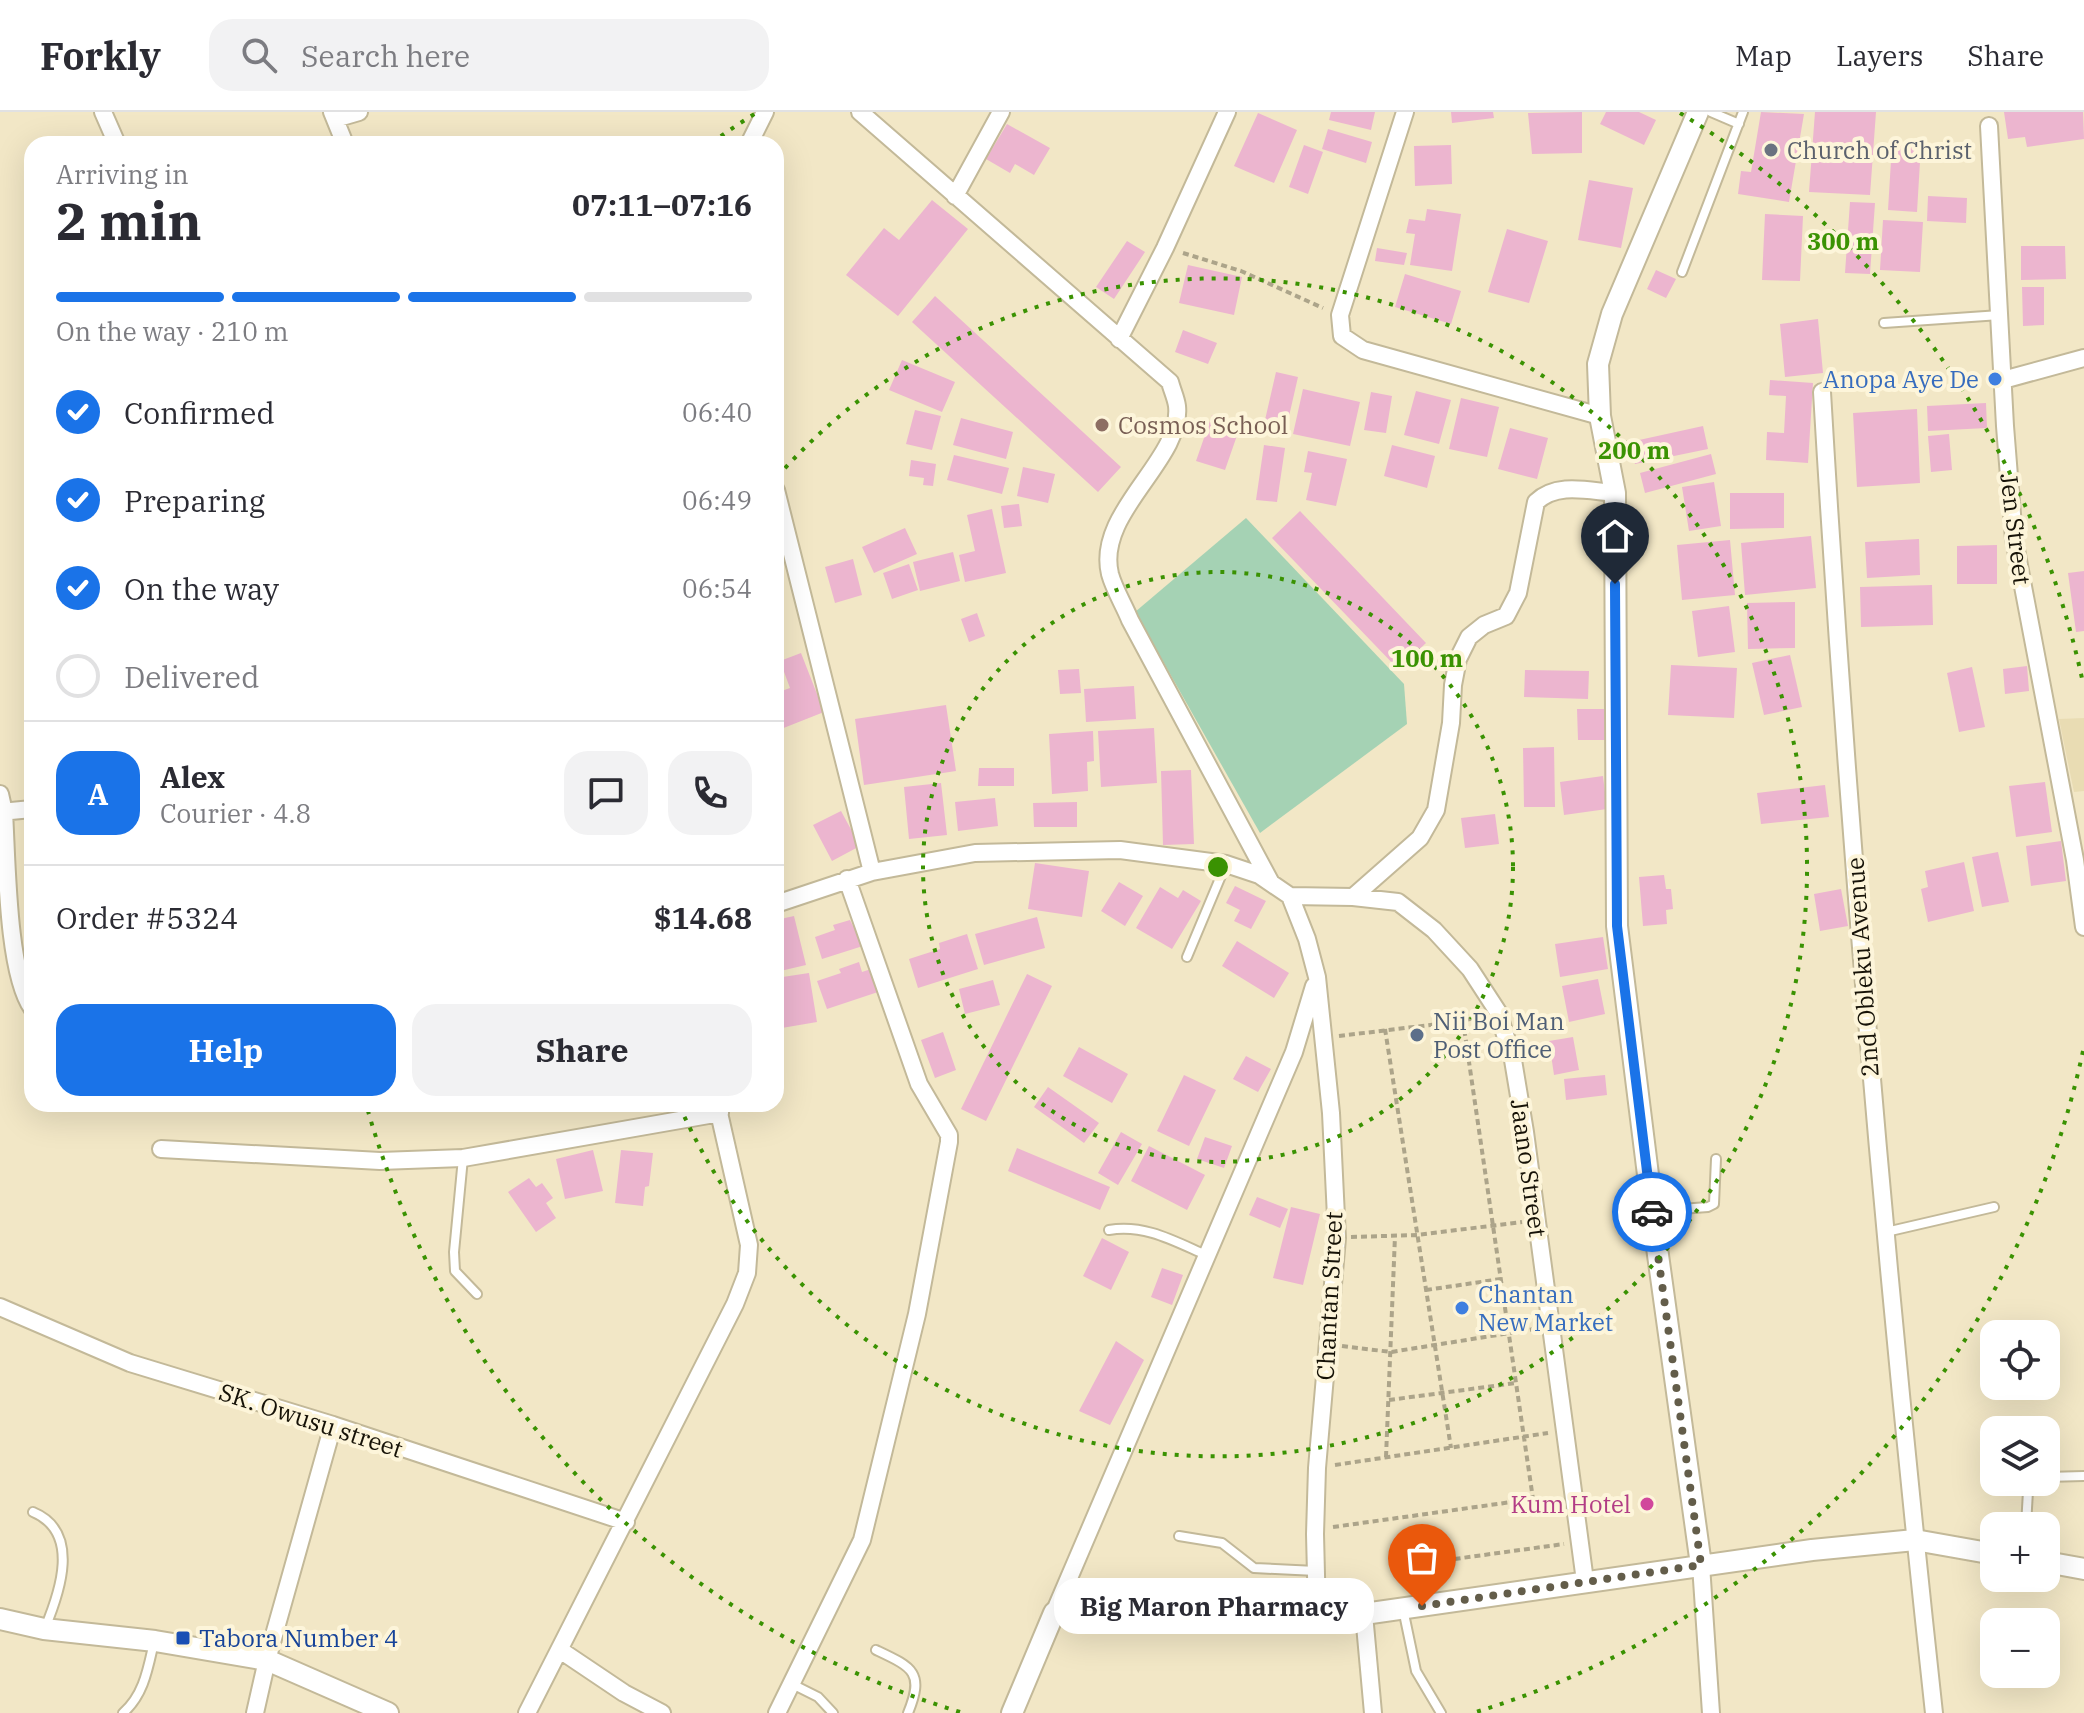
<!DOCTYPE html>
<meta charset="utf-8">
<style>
body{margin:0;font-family:"IBM Plex Serif",serif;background:#f2f2f3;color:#2b2b33;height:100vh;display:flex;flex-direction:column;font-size:30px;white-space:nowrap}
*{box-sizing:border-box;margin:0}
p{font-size:26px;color:#7c7c81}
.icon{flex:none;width:44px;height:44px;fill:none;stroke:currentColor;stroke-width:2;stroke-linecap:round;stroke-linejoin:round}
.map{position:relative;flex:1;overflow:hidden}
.panel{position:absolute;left:24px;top:24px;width:760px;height:976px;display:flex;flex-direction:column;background:#fff;border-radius:24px;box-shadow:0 8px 32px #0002}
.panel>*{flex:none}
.controls{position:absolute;left:1980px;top:1208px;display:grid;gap:16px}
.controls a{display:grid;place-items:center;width:80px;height:80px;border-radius:16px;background:#fff;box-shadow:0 8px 32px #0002;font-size:40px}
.pin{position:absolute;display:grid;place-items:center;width:68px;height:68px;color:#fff;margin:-82px -34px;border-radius:50% 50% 50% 0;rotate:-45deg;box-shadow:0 0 8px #0007}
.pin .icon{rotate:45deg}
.courier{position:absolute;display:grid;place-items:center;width:80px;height:80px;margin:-40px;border:6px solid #1a73e8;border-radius:50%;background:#fff;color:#222;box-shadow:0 2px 10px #0007}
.bubble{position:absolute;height:56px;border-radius:24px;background:#fff;box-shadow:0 8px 32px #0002;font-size:26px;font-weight:800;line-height:56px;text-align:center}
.headline em{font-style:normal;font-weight:800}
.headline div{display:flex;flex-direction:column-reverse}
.headline{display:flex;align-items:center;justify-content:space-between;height:136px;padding:0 32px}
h1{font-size:52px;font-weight:800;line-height:60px}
.bar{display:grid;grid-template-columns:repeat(4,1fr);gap:12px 8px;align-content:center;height:96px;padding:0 32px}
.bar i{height:10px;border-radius:6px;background:#e1e1e2}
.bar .on{background:#1a73e8}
.bar p{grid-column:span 4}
.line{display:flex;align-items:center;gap:20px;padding:0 32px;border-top:2px solid #e1e1e2}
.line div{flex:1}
.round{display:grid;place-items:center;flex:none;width:84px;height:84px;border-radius:24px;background:#f2f2f3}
ol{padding:0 32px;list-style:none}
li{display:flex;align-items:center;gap:24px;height:88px}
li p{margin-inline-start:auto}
li .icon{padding:8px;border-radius:50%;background:#1a73e8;color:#fff;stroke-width:4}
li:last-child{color:#7c7c81}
li i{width:44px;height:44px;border:4px solid #e1e1e2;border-radius:50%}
.button{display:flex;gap:16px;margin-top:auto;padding:16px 32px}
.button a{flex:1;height:92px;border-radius:24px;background:#1a73e8;color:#fff;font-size:32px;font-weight:800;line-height:92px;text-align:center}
.button a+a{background:#f2f2f3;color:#2b2b33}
header{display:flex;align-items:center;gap:48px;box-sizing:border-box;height:112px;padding:0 40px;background:#fff;border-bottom:2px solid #e1e1e2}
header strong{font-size:38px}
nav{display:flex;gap:44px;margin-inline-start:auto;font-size:28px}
.search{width:560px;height:72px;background:#f2f2f3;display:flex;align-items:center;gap:20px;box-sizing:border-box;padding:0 28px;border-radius:24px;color:#7c7c81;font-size:30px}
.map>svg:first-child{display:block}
.built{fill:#e9dcb3}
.green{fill:#a5d2b4}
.building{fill:#ecb5cf}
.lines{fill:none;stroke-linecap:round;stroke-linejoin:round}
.service-casing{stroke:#c3b999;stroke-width:12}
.minor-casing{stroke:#c3b999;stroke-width:20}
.tertiary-casing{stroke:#c3b999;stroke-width:24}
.path{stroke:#aca48a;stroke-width:4;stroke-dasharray:6 4;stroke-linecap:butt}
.service{stroke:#fff;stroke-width:8}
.minor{stroke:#fff;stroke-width:16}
.tertiary{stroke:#fff;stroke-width:20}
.done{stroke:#635d4a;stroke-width:8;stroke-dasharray:0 14.4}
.route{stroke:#1a73e8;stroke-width:10}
.ring{fill:none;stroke:#3a9202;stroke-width:4;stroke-dasharray:4 8}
.worship-dot{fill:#6b7280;stroke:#fdf5da;stroke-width:3}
.shop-dot{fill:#3f7fe0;stroke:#fdf5da;stroke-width:3}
.education-dot{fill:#8d6e63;stroke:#fdf5da;stroke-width:3}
.service-dot{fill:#5c6f8a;stroke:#fdf5da;stroke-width:3}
.hotel-dot{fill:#d1479c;stroke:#fdf5da;stroke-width:3}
.transit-dot{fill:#1a4fb4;stroke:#fdf5da;stroke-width:3}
.labels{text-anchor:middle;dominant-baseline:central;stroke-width:8;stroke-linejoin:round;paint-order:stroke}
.worship-label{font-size:24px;fill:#5b616d;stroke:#fdf5da;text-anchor:start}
.shop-label{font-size:24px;fill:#366cbe;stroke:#fdf5da;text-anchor:end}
.education-label{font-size:24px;fill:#785e54;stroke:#fdf5da;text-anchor:start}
.street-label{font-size:24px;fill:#161207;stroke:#fdf5da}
.service-label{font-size:24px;fill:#4e5e75;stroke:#fdf5da;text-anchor:start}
.hotel-label{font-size:24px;fill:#b23c85;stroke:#fdf5da;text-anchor:end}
.transit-label{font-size:24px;fill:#164399;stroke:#fdf5da;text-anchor:start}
.centre{fill:#3a9202;stroke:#fdf5da;stroke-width:4}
.ring-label{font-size:24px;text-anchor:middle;font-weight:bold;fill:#3a9202;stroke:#fdf5da;stroke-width:8;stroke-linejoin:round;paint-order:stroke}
</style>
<header>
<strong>Forkly</strong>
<div class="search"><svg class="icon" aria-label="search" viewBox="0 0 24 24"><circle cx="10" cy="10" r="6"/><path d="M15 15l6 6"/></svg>Search here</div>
<nav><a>Map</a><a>Layers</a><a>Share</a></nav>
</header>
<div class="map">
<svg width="2084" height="1601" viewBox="0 0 2084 1601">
<rect width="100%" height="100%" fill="#f2e7c6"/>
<path class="built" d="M2084,606v73l-10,1 -15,-73z"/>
<path class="green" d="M1246,406l158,166 3,40 -147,109 -125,-221z"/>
<path class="building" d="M1331,0h44l-4,18 -42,-10z
M1451,0h42l1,6 -42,5z
M1582,0v41l-50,1 -4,-41z
M1606,0h33l17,8 -12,25 -44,-21z
M1761,0l43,2 -15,88 -51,-8 3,-23 10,1z
M1815,0h61l-6,83 -61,-3z
M2004,0h79l1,27 -57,8 -2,-10 -17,2z
M1258,1l39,17 -23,53 -40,-17z
M1007,12l43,24 -16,27 -19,-11 -5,9 -24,-14z
M1328,17l44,13 -6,21 -44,-14z
M1892,32l29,1 -4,67 -29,-2z
M1304,33l19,7 -15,42 -19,-7z
M1451,33l1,39 -37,2 -1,-40z
M1589,68l44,8 -12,60 -43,-8z
M1928,84l39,2 -1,25 -39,-2z
M932,88l36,29 -70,87 -52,-41 38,-47 15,12z
M1850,90l25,1 -5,71 -25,-1z
M1427,97l34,5 -9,57 -42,-6 5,-31 -9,-1 3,-14 16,2z
M1765,102l38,2 -3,65 -38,-1z
M1883,108l40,2 -3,50 -40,-2z
M1507,117l41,12 -19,62 -41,-11z
M1127,129l18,11 -31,47 -18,-12z
M2021,134h44l1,33 -45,1z
M1377,136l30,5 -3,12 -29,-4z
M1188,153l54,12 -8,38 -55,-12z
M1656,158l20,9 -10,19 -19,-9z
M1405,162l56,17 -10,33 -56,-17z
M2022,175h22v38l-21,1z
M935,184l186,171 -23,25 -186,-170z
M1818,207l5,54 -38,4 -5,-53z
M1183,218l34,13 -9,21 -33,-12z
M902,248l53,22 -13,30 -53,-22z
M1276,260l22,5 -11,48 -22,-5z
M1770,268l43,3 -5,80 -42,-3 1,-28 17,1 2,-37 -17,-1z
M1303,277l57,13 -10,44 -57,-12z
M1416,279l35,9 -12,44 -35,-9z
M1371,280l21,4 -6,37 -22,-3z
M1461,286l38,9 -12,50 -38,-8z
M1986,291l1,25 -59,3 -1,-25z
M1917,297l3,74 -63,4 -4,-74z
M915,298l26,6 -9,34 -26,-6z
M1212,303l29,9 -16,46 -29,-9z
M961,306l52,14 -7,27 -53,-14z
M1703,314l5,23 -73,15 -5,-22z
M1510,316l38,10 -11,41 -39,-10z
M1949,322l3,36 -21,2 -3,-36z
M1264,333l21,3 -8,54 -21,-2z
M1392,333l43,11 -8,32 -43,-12z
M1308,339l39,8 -11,47 -30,-6 6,-27 -8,-1z
M1711,342l5,20 -71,19 -5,-20z
M954,343l55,13 -7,26 -55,-14z
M911,348l25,4 -3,22 -10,-1 1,-7 -15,-2z
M1023,355l32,7 -7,29 -31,-7z
M1714,370l7,44 -32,5 -7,-44z
M1730,381h54v35l-54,1z
M1019,392l3,22 -18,2 -3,-22z
M992,397l14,64 -41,9 -6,-27 16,-4 -8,-36z
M1300,399l126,132 -28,26 -126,-131z
M905,416l12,26 -43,19 -12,-26z
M1811,424l5,52 -71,7 -4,-52z
M1919,427l1,36 -53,3 -2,-36z
M1730,428l5,55 -53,5 -5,-55z
M1997,433v39h-40v-38z
M953,440l7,29 -40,10 -7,-29z
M853,447l9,36 -27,8 -10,-36z
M909,452l9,26 -26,9 -9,-26z
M2084,459v60l-8,1 -8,-59z
M1932,473l1,40 -72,2 -1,-40z
M1795,490v46l-47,1 -1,-46z
M1729,494l6,46 -37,5 -6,-46z
M977,501l8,23 -16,6 -8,-23z
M801,541l23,59 -48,19v-38l14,-5 -10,-27z
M1790,543l12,52 -38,8 -12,-52z
M1671,553l66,3 -3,50 -66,-3z
M2027,554l2,25 -24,3 -2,-25z
M1972,555l13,60 -26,5 -12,-59z
M1079,557l2,24 -21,1 -2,-24z
M1525,558l64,1 -1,28 -64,-2z
M1134,574l2,33 -50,3 -2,-33z
M946,593l10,66 -92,14 -9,-66z
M1577,597h30v31h-29z
M1154,616l3,55 -56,4 -3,-56z
M1093,619l1,30 -7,1 1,29 -36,3 -3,-60z
M1554,635l1,60h-31l-1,-59z
M979,656h35v18h-36z
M1191,658l3,74 -31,1 -2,-74z
M1603,664l4,33 -43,6 -4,-33z
M2045,670l7,50 -36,5 -7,-51z
M941,671l6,52 -38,4 -5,-52z
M1825,673l4,32 -68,7 -4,-31z
M995,686l3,28 -40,5 -3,-29z
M1077,690v25h-43l-1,-24z
M841,699l19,35 -28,15 -19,-36z
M1495,702l4,30 -34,4 -4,-30z
M2061,729l5,40 -35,5 -5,-40z
M1998,740l11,50 -27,5 -10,-50z
M1964,750l10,49 -46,11 -7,-33 7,-2 -3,-16z
M1035,751l54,8 -7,46 -54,-8z
M1664,763l2,14h5l2,20 -7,1 1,14 -24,2 -4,-49z
M1119,770l24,14 -18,30 -24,-15z
M1235,774l31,15 -15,28 -17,-8 6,-11 -14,-7z
M1160,775l18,11 5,-8 18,11 -29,48 -36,-21z
M1841,777l7,37 -28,5 -6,-37z
M794,804l12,49 -30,7v-52z
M1037,805l8,31 -61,17 -9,-31z
M850,808l3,6 6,-2 7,21 -44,14 -7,-22 20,-7 -2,-5z
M967,822l11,35 -60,19 -9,-29 31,-10 -1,-6z
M1603,825l5,32 -48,8 -5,-33z
M1237,829l52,32 -15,25 -52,-32z
M859,850l3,10 12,-4 7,23 -54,18 -10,-28 24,-8 -2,-4z
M809,861l8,49 -41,7v-51z
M1027,862l25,12 -66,135 -25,-12z
M1598,867l7,35 -36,8 -7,-36z
M993,868l7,25 -35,9 -6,-25z
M943,920l13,38 -21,8 -14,-38z
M1573,925l6,33 -25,5 -5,-34z
M1079,935l49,27 -16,29 -49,-27z
M1246,944l25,13 -13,23 -25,-13z
M1184,963l32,15 -27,56 -32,-15z
M1605,963l2,20 -41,5 -2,-21z
M1048,975l51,36 -15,20 -50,-36z
M1121,1020l21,12 -24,41 -20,-12z
M1205,1025l27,9 -8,22 -27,-9z
M1149,1034l56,29 -18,35 -56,-29z
M1017,1036l93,39 -10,23 -92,-39z
M593,1038l10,41 -38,8 -9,-40z
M621,1038l32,3 -4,33 -4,1 -2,19 -28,-3z
M529,1066l7,9 6,-4 11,15 -7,5 10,15 -20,14 -28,-40z
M1257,1085l31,12 -8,19 -31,-13z
M1291,1095l29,7 -17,71 -30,-7z
M1102,1126l27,14 -18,38 -28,-14z
M1162,1156l21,7 -11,30 -21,-8z
M1116,1229l28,19 -34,65 -31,-14z"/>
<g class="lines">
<g class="service-casing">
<path id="service" d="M1711,0l28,12
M1682,160l61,-160
M1884,211l116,-8
M1187,845l39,-93
M463,1046l-9,94 1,19 22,23
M1653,1099l55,-4 6,-3 2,-45
M1109,1118c36,-6 65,11 97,25
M1886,1120l108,-25
M2046,1365l38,-1
M33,1400c48,20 27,80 12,116
M2026,1414l2,-35 6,-9
M1179,1424l43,7 32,25 62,3
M1403,1497l13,62 25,42
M876,1538c36,17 49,22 32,63
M792,1572l26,13 15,16
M123,1601c21,-18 25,-45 31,-71"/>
</g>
<g class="minor-casing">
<path id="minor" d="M103,0l14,32
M332,0l13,32
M860,0l310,270c2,8 6,16 7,24 6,54 -82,106 -67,168 4,15 14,31 20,46l141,263
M1405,0l-65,203 2,21 21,14 237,66
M335,7l24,-7
M1989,14l16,300 9,113 61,321 9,67
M749,32l16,-32
M955,84l46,-84
M1119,227l46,-91 62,-136
M2003,268l81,-22
M1822,280c26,442 64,882 112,1321
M776,378l96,382
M0,682l4,18c3,48 3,160 28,196
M0,700l32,-3
M1290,784l63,1 45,5 36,28 36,39 28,43 15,48 12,72 60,449
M1353,785l67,-59 16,-28 15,-87 2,-38 5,-26 11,-22 15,-12 22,-9 12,-23 18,-91c21,-20 52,-11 79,-9
M776,792l96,-32 103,-19 145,-3 106,14 33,11 31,21 17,43 10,38 14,136 6,125 -20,230 -2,66 2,81
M161,1037l219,12 83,-3 257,-45
M0,1195l130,56 203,62 293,97
M1701,1453l10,148
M1054,1501l240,-561 20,-66
M1364,1502l9,99
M560,1538l64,43 38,20
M255,1601l12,-53 66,-235
M527,1601l208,-409 12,-31 2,-28 -32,-141
M777,1601l85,-173 55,-226 32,-172v-7l-30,-51 -72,-205"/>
</g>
<g class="tertiary-casing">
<path id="tertiary" d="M1698,0l-86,202 -14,50 2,52 15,77 2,433 41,329 43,310
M2046,1450l38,7
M0,1507l44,10 111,12 112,19 121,53
M1012,1601l42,-100 158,5 152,-4 448,-64 103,-10 79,14"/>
</g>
<path class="path" d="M1183,141l58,18 82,37
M1385,917l66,419
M1339,924l124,-15 17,-5
M1351,1125l66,-2 105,-13
M1426,1178l75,-11
M1342,1234l49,6 144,-23
M1389,1288l127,-17
M1386,1345l9,-221
M1335,1353l213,-32
M1333,1415l200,-28 -70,-478
M1420,1475l-2,-23 146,-20"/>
<use href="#service" class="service"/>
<use href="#minor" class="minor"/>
<use href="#tertiary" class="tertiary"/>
</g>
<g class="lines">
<path class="done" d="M1422,1494l279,-41 -49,-353"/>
<path class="route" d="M1615,472l2,342 35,286"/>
</g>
<g class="ring">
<circle cx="1218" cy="755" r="295"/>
<path d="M777 365A589 589 0 1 1 680 995"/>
<path d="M2083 939A884 884 0 0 1 1476 1600M960 1600A884 884 0 0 1 368 999M711 31A884 884 0 0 1 756 1M1680 1A884 884 0 0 1 2083 571"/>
</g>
<circle class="worship-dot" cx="1771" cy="38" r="8"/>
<g class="shop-dot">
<circle cx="1995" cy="267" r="8"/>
<circle cx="1462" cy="1196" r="8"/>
</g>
<circle class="education-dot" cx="1102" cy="313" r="8"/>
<circle class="service-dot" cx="1417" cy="923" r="8"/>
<circle class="hotel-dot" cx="1647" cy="1392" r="8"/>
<rect class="transit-dot" x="175" y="1518" width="16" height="16" rx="4"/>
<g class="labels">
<g class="worship-label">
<text x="1787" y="38">Church of Christ</text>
</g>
<g class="shop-label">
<text x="1979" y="267">Anopa Aye De</text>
<text x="1478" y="1182" text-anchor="start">Chantan<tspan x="1478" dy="28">New Market</tspan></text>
</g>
<g class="education-label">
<text x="1118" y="313">Cosmos School</text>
</g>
<g class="street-label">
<text transform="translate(2016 417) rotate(83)">Jen Street</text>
<text transform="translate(1862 855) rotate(-94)">2nd Obleku Avenue</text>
<text transform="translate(1529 1056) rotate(82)">Jaano Street</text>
<text transform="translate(1329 1184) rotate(-87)">Chantan Street</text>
<text transform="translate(311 1308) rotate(18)">SK. Owusu street</text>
</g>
<g class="service-label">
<text x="1433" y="909">Nii Boi Man<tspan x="1433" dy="28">Post Office</tspan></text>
</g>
<g class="hotel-label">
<text x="1631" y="1392">Kum Hotel</text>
</g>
<g class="transit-label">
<text x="199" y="1526">Tabora Number 4</text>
</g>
</g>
<circle cx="1218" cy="755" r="12" class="centre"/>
<g class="ring-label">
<text x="1843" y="138">300 m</text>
<text x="1634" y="347">200 m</text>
<text x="1427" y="555">100 m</text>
</g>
</svg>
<div class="controls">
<a><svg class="icon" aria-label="locate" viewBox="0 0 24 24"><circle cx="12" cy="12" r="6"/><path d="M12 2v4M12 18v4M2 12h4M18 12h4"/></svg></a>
<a><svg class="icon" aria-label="layers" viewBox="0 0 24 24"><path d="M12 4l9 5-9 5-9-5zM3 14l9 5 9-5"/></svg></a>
<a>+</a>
<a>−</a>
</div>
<div class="pin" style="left:1422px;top:1494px;background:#ea580c"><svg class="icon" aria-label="bag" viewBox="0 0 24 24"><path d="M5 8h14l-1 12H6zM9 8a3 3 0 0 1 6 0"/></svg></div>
<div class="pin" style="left:1615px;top:472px;background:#1f2937"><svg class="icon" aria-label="home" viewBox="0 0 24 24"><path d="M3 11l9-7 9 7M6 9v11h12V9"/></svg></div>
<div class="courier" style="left:1652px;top:1100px"><svg class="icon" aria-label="car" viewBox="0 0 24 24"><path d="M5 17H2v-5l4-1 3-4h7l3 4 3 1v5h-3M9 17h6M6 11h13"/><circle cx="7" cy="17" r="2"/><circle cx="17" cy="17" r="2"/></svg></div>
<div class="bubble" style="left:1054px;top:1466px;width:320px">Big Maron Pharmacy</div>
<section class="panel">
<div class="headline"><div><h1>2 min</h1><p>Arriving in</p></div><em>07:11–07:16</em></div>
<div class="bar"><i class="on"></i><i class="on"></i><i class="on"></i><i></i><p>On the way · 210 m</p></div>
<ol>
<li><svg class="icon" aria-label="check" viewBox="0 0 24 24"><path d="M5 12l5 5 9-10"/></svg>Confirmed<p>06:40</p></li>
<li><svg class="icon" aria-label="check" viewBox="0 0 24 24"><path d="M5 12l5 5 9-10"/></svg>Preparing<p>06:49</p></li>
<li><svg class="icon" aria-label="check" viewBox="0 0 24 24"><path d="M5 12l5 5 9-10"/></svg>On the way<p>06:54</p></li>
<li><i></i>Delivered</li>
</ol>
<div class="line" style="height:144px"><b class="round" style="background:#1a73e8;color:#fff">A</b><div><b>Alex</b><p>Courier · 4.8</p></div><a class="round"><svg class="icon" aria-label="chat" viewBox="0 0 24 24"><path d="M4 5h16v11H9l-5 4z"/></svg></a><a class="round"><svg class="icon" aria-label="phone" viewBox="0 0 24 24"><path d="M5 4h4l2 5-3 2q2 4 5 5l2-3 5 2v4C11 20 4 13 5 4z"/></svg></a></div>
<div class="line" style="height:104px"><div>Order #5324</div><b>$14.68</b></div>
<div class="button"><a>Help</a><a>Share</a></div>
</section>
</div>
